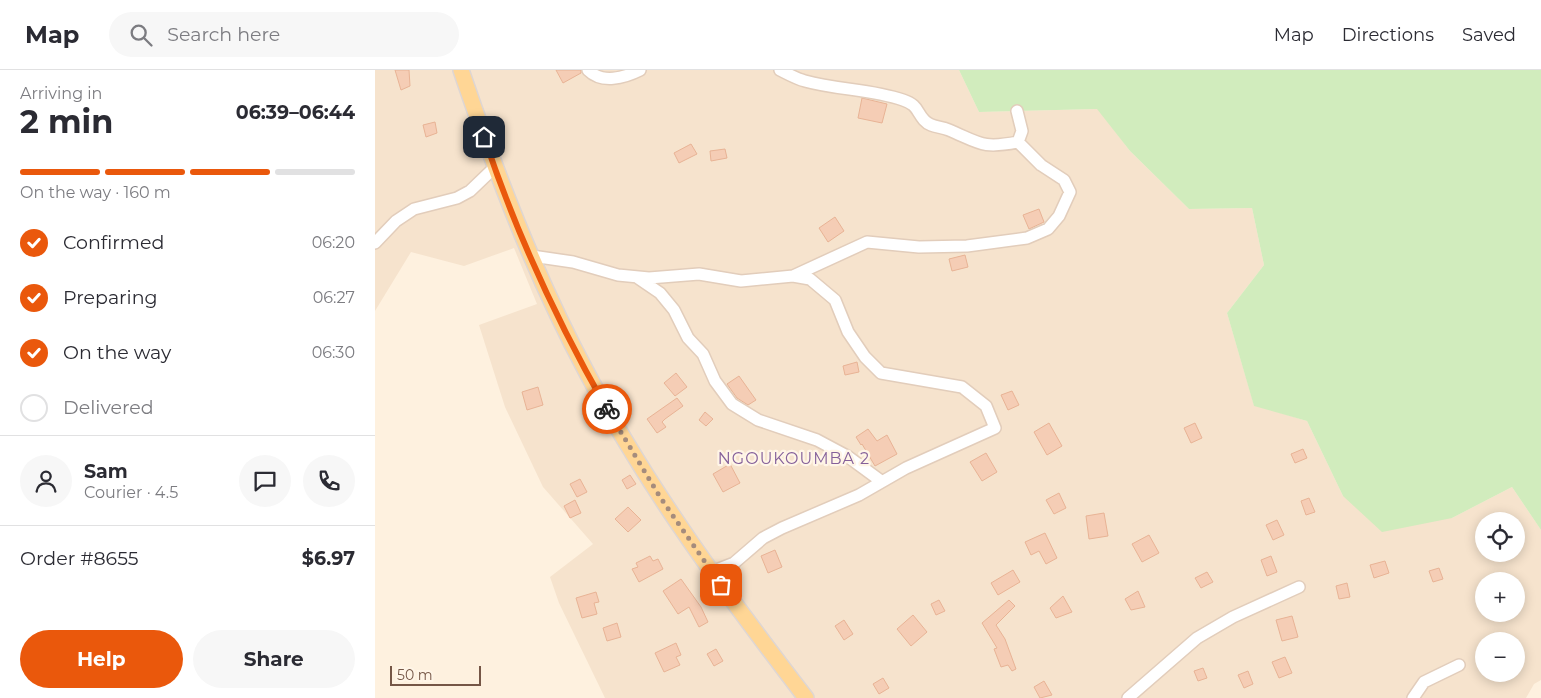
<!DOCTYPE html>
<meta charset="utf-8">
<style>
body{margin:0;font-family:Montserrat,sans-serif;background:#f7f7f7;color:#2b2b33;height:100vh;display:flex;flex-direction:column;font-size:19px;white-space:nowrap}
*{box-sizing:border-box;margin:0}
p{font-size:16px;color:#7c7c81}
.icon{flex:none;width:28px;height:28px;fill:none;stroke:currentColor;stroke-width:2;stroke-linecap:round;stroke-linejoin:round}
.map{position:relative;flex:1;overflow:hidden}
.drawer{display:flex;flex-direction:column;background:#fff;width:375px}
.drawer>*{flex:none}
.fabs{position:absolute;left:1100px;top:442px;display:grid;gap:10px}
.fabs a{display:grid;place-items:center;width:50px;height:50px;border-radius:50%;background:#fff;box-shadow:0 2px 12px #0003;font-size:25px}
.scale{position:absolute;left:15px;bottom:12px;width:91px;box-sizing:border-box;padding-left:5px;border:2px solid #755646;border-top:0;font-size:14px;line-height:18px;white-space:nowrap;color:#755646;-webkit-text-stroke:4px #fff5e7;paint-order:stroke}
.pin{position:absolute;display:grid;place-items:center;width:42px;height:42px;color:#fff;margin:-21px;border-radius:10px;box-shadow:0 2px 8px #0006}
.courier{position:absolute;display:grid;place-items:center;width:50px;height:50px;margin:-25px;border:4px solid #ea580c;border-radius:50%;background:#fff;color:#222;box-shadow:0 1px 6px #0007}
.headline em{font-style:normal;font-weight:700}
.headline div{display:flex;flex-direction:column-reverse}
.headline{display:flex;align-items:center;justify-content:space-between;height:85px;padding:0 20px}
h1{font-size:32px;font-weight:700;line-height:38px}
.bar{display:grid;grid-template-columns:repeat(4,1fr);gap:8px 5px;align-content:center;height:60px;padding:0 20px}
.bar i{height:6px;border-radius:4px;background:#e1e1e2}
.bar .selected{background:#ea580c}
.bar p{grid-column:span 4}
.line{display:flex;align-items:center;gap:12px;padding:0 20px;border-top:1px solid #e1e1e2}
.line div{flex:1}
.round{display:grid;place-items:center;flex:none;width:52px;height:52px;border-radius:26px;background:#f7f7f7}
ol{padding:0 20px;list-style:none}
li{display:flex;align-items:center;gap:15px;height:55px}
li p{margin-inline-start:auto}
li .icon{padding:5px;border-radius:50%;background:#ea580c;color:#fff;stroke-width:4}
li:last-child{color:#7c7c81}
li i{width:28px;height:28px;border:2px solid #e1e1e2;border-radius:50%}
.primary-button{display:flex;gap:10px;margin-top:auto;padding:10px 20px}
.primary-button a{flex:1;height:58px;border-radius:30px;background:#ea580c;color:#fff;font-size:20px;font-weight:700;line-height:58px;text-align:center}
.primary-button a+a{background:#f7f7f7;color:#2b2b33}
header{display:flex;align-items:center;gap:30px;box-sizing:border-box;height:70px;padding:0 25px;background:#fff;border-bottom:1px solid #e1e1e2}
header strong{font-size:24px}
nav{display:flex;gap:28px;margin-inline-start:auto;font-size:18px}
.search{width:350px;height:45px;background:#f7f7f7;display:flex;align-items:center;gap:12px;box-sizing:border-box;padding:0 18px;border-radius:28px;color:#7c7c81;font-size:19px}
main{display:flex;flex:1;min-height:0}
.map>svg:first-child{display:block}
.residential{fill:#f6e3cd;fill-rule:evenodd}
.green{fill:#d1ecbd}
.building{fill:#f5cdb5;stroke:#e8b395}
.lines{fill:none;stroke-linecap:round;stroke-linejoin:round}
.minor-casing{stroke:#e2cdbb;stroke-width:14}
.major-casing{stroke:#ded6d3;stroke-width:18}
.minor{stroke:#fff;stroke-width:11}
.major{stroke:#ffd695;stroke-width:15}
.done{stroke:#a58c7c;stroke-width:5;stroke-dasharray:0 9}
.route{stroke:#ea580c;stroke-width:6}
.labels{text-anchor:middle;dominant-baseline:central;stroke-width:4.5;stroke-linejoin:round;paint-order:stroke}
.quarter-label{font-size:16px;letter-spacing:1px;fill:#85609a;stroke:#fff5e7}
</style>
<header>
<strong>Map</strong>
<div class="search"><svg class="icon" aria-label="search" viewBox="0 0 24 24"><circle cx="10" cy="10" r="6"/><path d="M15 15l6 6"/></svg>Search here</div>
<nav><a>Map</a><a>Directions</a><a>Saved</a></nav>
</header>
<main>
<section class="drawer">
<div class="headline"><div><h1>2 min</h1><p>Arriving in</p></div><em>06:39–06:44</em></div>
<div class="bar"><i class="selected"></i><i class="selected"></i><i class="selected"></i><i></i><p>On the way · 160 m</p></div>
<ol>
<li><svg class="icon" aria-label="check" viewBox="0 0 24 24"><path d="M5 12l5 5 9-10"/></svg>Confirmed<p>06:20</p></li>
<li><svg class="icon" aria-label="check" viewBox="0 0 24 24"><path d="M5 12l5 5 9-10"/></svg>Preparing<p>06:27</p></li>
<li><svg class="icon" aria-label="check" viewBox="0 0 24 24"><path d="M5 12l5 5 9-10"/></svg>On the way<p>06:30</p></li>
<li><i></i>Delivered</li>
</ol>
<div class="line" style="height:90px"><a class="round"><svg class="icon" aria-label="person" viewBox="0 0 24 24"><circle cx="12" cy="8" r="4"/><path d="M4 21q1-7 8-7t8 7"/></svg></a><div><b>Sam</b><p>Courier · 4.5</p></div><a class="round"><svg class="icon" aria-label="chat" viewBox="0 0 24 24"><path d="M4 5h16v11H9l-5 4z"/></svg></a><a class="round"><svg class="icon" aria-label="phone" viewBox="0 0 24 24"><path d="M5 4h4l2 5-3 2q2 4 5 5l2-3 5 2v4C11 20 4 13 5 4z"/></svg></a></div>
<div class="line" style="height:65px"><div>Order #8655</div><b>$6.97</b></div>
<div class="primary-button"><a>Help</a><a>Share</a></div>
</section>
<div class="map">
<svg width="1166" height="628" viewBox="0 0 1166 628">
<rect width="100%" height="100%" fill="#fef1df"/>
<path class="residential" d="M0,0h584l20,42 119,-3 32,42 59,58 63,-1 12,57 -37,48 27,92 53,16 36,75 109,22 60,-31 29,43v150l-7,4 -8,14h-921l-46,-95 -9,-26 43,-33 -50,-57 -38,-80 -26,-82 58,-21 -23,-56 -50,18 -53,-14 -36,59zM1109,451h32v33h-32zM1109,511h32v33h-32zM1109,571h32v33h-32z"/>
<path class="green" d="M584,0h582v460l-29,-43 -60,31 -70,14 -39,-36 -36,-75 -53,-15 -27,-93 37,-48 -12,-57 -63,1 -59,-58 -33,-42 -118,3z"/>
<path class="building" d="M20,0h14l1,16 -9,4z
M181,0h25v3l-18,10z
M487,28l25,6 -5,19 -24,-5z
M60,52l2,11 -11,4 -3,-12z
M316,74l6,10 -18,9 -5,-10z
M350,79l2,9 -16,3 -1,-10z
M664,139l5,13 -15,7 -6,-14z
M460,147l9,14 -16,11 -9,-14z
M590,185l3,12 -16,4 -3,-12z
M482,292l2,10 -14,3 -2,-9z
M301,303l11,14 -12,9 -11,-13z
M364,306l17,24 -8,5 -11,-7 -10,-14z
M163,317l5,18 -16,5 -5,-18z
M637,321l7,14 -11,5 -7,-15z
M302,328l6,8 -18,13 -3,3 4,5 -9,6 -10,-14z
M330,342l8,7 -7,7 -7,-6z
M674,353l13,23 -15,9 -13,-23z
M820,353l7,15 -11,5 -7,-15z
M493,359l9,12 10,-6 10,19 -22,12 -13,-22 -1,1 -5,-8z
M928,379l4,9 -12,5 -4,-9z
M611,383l11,19 -15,9 -12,-19z
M355,394l10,19 -17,9 -10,-18z
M255,405l6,9 -9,5 -5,-9z
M205,409l7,13 -10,5 -7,-13z
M684,423l7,15 -12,6 -8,-14z
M934,428l6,14 -9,3 -5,-14z
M200,430l6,13 -11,5 -6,-12z
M253,437l13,13 -13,12 -13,-13z
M729,443l4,23 -19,3 -3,-23z
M902,450l7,15 -11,5 -7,-15z
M670,463l12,25 -11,6 -7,-13 -8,4 -6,-13z
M774,465l10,18 -17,9 -10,-18z
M400,480l7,17 -14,6 -7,-17z
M275,486l3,5 5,-2 5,10 -24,13 -7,-13 6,-2 -2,-4z
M896,486l6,16 -10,4 -6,-16z
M1010,491l4,12 -15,5 -4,-13z
M1064,498l4,11 -10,3 -4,-11z
M638,500l7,12 -22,13 -7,-12z
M832,502l6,10 -12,6 -6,-10z
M306,509l20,28 7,15 -9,5 -10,-20 -11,7 -15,-23z
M972,513l3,14 -11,2 -3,-13z
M763,521l7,16 -14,3 -6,-11z
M221,522l3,10 -5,1 3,11 -15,4 -6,-20z
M688,526l9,16 -16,6 -6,-10z
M564,530l6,11 -9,4 -5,-11z
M634,530l6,6 -19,19 9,14 11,30 -4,2 -4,-6 -7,2 -7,-18 3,-1 -15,-25z
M538,545l14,17 -16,14 -14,-17z
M917,546l6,21 -16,4 -6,-21z
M469,550l9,14 -9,6 -9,-14z
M242,553l4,14 -14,4 -4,-13z
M301,573l5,12 -5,2 4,8 -16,7 -9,-19z
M341,579l7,12 -9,5 -7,-12z
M910,587l7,16 -13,5 -7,-16z
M828,598l4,10 -9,3 -4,-10z
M873,601l5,13 -9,4 -6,-13z
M508,608l6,10 -10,6 -6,-10z
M669,611l8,14 -12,3 -6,-11z"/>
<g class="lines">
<g class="minor-casing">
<path id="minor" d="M213,0c14,14 36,8 52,0
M405,0c8,4 17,9 25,11 32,9 66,8 98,19 15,5 13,11 21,20 7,8 16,6 25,10 31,13 33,19 69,12
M642,41l5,20 -4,11
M0,173l21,-22 18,-12 43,-11 13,-7 24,-23
M157,186l41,6 45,13 31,3 50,-4 42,7 52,-5 17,3 25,21 13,32 17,25 16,16 81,14 24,19 9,22 -89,40 -47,27 -77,33 -19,10 -29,25 -23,9
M418,206l74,-34 52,5 48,-1 60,-8 21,-9 11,-13 11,-24 -6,-12 -23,-15 -23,-23
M263,208l22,15 14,17 14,28 15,16 12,27 17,23 26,16 59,20 30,16 34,25
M753,628l69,-60 36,-21 66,-30
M1038,628l11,-16 35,-17"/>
</g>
<g class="major-casing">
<path id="major" d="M86,0c35,103 74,206 126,303 61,116 139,221 219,325"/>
</g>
<use href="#minor" class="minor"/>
<use href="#major" class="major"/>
</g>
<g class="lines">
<path class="done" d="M232,339l53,88 61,88"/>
<path class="route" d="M109,67c31,93 75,188 123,272"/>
</g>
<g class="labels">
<g class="quarter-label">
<text x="419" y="388">NGOUKOUMBA 2</text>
</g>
</g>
</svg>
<div class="fabs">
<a><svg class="icon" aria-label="locate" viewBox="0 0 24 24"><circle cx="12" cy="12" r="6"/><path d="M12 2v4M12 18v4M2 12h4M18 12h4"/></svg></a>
<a>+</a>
<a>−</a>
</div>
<div class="scale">50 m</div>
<div class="pin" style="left:346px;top:515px;background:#ea580c"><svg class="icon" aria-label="bag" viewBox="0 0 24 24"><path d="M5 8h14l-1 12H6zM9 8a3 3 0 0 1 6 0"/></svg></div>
<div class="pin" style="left:109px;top:67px;background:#1f2937"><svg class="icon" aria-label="home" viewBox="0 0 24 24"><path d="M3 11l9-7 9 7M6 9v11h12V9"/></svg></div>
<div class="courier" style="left:232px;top:339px"><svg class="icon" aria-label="bike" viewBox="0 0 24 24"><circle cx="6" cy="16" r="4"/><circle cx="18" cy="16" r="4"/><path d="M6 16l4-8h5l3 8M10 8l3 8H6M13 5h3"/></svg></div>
</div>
</main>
